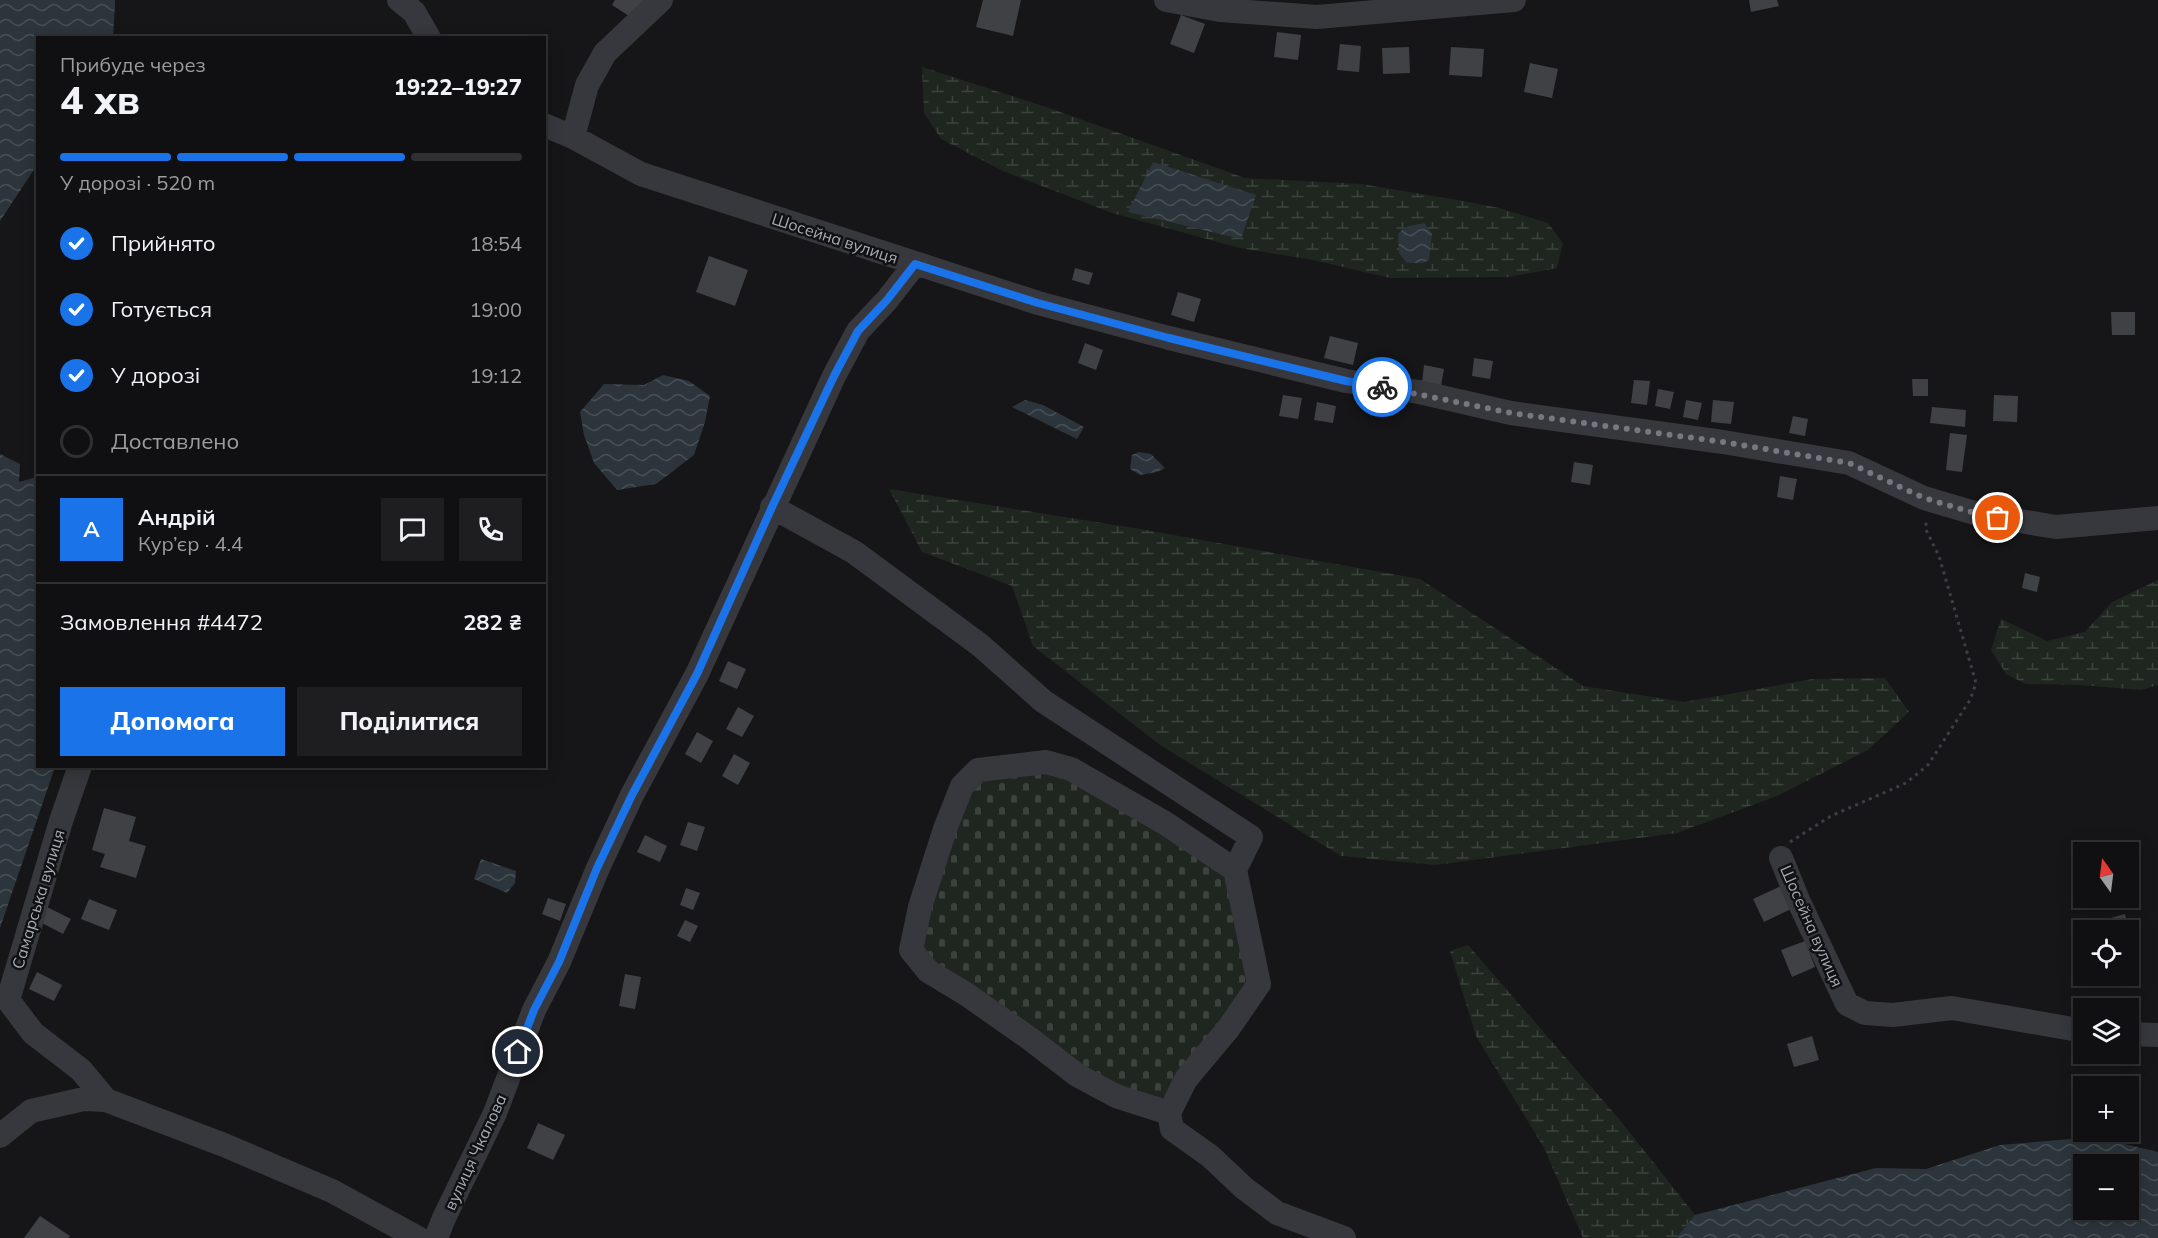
<!DOCTYPE html>
<html lang="uk">
<meta charset="utf-8">
<style>
body{margin:0;font-family:Mulish,sans-serif;background:#1e1e20;color:#f1f3f6;height:100vh;display:flex;flex-direction:column;font-size:22px;white-space:nowrap}
*{box-sizing:border-box;margin:0}
p{font-size:20px;color:#9c9d9f}
.icon{flex:none;width:33px;height:33px;fill:none;stroke:currentColor;stroke-width:2;stroke-linecap:round;stroke-linejoin:round}
.map{position:relative;flex:1;overflow:hidden}
.panel{position:absolute;left:36px;top:36px;width:510px;height:732px;display:flex;flex-direction:column;background:#101012;border-radius:0px;box-shadow:0 3px 15px #0003,0 0 0 2px #303032}
.panel>*{flex:none}
.needle{width:39px;rotate:346deg}
.controls{position:absolute;left:2073px;top:842px;display:grid;gap:12px}
.controls a{display:grid;place-items:center;width:66px;height:66px;border-radius:0px;background:#101012;box-shadow:0 3px 15px #0003,0 0 0 2px #303032;font-size:30px}
.pin{position:absolute;display:grid;place-items:center;width:51px;height:51px;color:#fff;margin:-26px;border:3px solid #fff;border-radius:50%;box-shadow:0 2px 6px #0007}
.courier{position:absolute;display:grid;place-items:center;width:60px;height:60px;margin:-30px;border:4px solid #1a73e8;border-radius:50%;background:#fff;color:#222;box-shadow:0 2px 8px #0007}
.summary em{font-style:normal;font-weight:800}
.summary div{display:flex;flex-direction:column-reverse}
.summary{display:flex;align-items:center;justify-content:space-between;height:102px;padding:0 24px}
h1{font-size:39px;font-weight:800;line-height:45px}
.bar{display:grid;grid-template-columns:repeat(4,1fr);gap:9px 6px;align-content:center;height:72px;padding:0 24px}
.bar i{height:8px;border-radius:4px;background:#303032}
.bar .selected{background:#1a73e8}
.bar p{grid-column:span 4}
.line{display:flex;align-items:center;gap:15px;padding:0 24px;border-top:2px solid #303032}
.line div{flex:1}
.round{display:grid;place-items:center;flex:none;width:63px;height:63px;border-radius:0px;background:#1e1e20}
ol{padding:0 24px;list-style:none}
li{display:flex;align-items:center;gap:18px;height:66px}
li p{margin-inline-start:auto}
li .icon{padding:6px;border-radius:50%;background:#1a73e8;color:#fff;stroke-width:4}
li:last-child{color:#9c9d9f}
li i{width:33px;height:33px;border:3px solid #303032;border-radius:50%}
.cta{display:flex;gap:12px;margin-top:auto;padding:12px 24px}
.cta a{flex:1;height:69px;border-radius:0px;background:#1a73e8;color:#fff;font-size:24px;font-weight:800;line-height:69px;text-align:center}
.cta a+a{background:#1e1e20;color:#f1f3f6}
.map>svg:first-child{display:block}
.wetland{fill:url(#wetland-marsh)}
.cemetery{fill:url(#cemetery-stones)}
.water{fill:url(#water-waves);fill-rule:evenodd}
.building{fill:#404145}
.lines{fill:none;stroke-linecap:round;stroke-linejoin:round}
.path{stroke:#3d3f44;stroke-width:3;stroke-dasharray:3 4.5;stroke-linecap:butt}
.minor{stroke:#37383d;stroke-width:24}
.done{stroke:#757880;stroke-width:6;stroke-dasharray:0 10.8}
.route{stroke:#1a73e8;stroke-width:8}
.labels{text-anchor:middle;dominant-baseline:central;stroke-width:5;stroke-linejoin:round;paint-order:stroke}
.street-label{font-size:16px;fill:#a8adb8;stroke:#111113}
</style>
<div class="map">
<svg width="2158" height="1238" viewBox="0 0 2158 1238">
<defs>
<pattern id="wetland-marsh" width="20" height="14" patternUnits="userSpaceOnUse" patternTransform="scale(1.5)"><rect width="20" height="14" fill="#1e261f"/><path d="M1 5h8M5 5V1M11 12h8M15 12V8" fill="none" stroke="#3c433d"/></pattern>
<pattern id="cemetery-stones" width="16" height="16" patternUnits="userSpaceOnUse" patternTransform="scale(1.5)"><rect width="16" height="16" fill="#1e261f"/><path d="M2 7V4a2 2 0 0 1 4 0v3zM10 15v-3a2 2 0 0 1 4 0v3z" fill="#3c433d"/></pattern>
<pattern id="water-waves" width="16" height="10" patternUnits="userSpaceOnUse" patternTransform="scale(1.5)"><rect width="16" height="10" fill="#2c353c"/><path d="M0 5q4-4 8 0t8 0" fill="none" stroke="#485056"/></pattern>
</defs>
<rect width="100%" height="100%" fill="#161618"/>
<path class="wetland" d="M922,67l127,41 196,70 116,6 97,16 41,8 49,15 15,20 -6,25 -48,9 -119,1 -77,-18 -73,-12 -128,-35 -109,-42 -62,-32 -17,-26z
M889,489l251,40 280,50 163,107 101,16 129,-23 72,-1 24,34 -41,38 -91,46 -100,37 -242,32 -94,-9 -181,-111 -127,-99 -21,-60 -90,-34z
M2158,580v105l-17,5 -61,-5 -54,-1 -20,-10 -15,-24 10,-31 46,22 38,-9 27,-30z
M1468,945l151,174 76,96 -19,23h-93l-39,-90 -68,-112 -26,-85z"/>
<path class="cemetery" d="M1065,773l73,43 83,57 7,9 22,99 -90,120 -49,-15 -181,-124 -11,-16 50,-158 14,-11z"/>
<path class="water" d="M0,0h115v5l-2,32 -75,1 -1,127 -37,56z
M1153,162l103,33 -15,44 -113,-27z
M1424,223l8,10 -3,27 -6,3h-16l-8,-10 -1,-19 7,-7z
M663,375l26,6 21,15 -5,26 -11,33 -38,29 -39,6 -23,-27 -10,-28 -4,-23 24,-28 40,1z
M1025,400l18,5 41,22 -7,12 -65,-32z
M1139,452l12,2 14,14 -8,4 -17,3 -10,-6 2,-14z
M0,454l20,10 -1,18 18,-5 1,289 17,1 -55,161z
M481,859l35,12 -1,12 -8,10 -33,-14z
M2095,1137l63,15v86h-482l19,-23 181,-47 50,1 74,-24zM2084,1164h44v45h-44z"/>
<path class="building" d="M615,0h29l-12,18 -20,-13z
M983,0h38l-8,36 -37,-9z
M1749,0h28l2,6 -28,6z
M1181,15l24,9 -11,29 -24,-9z
M1277,32l24,3 -3,25 -24,-3z
M1340,44l21,2 -2,26 -22,-2z
M1409,47l1,26 -27,1 -1,-26z
M1451,47l33,2 -2,28 -33,-2z
M1530,63l28,6 -6,29 -28,-6z
M709,256l39,14 -13,36 -39,-14z
M1075,268l18,5 -4,12 -17,-5z
M1178,292l23,7 -7,23 -23,-7z
M2111,312h24v23h-23z
M1330,336l28,7 -5,22 -29,-7z
M1085,343l18,7 -7,20 -18,-7z
M1474,358l19,3 -3,18 -18,-3z
M1424,365l20,4 -3,17 -19,-3z
M1912,379h16v17h-15z
M1634,380l16,1 -3,24 -16,-2z
M1658,389l16,3 -4,17 -15,-3z
M1283,395l19,3 -4,21 -19,-3z
M1994,395l24,1 -1,26 -24,-1z
M1686,400l16,3 -4,17 -15,-3z
M1713,400l21,2 -3,22 -20,-2z
M1317,402l19,4 -3,17 -19,-3z
M1932,407l34,3 -1,17 -35,-4z
M1793,416l15,3 -3,17 -16,-3z
M1950,433l17,2 -5,37 -16,-2z
M1574,462l19,3 -3,20 -19,-3z
M1780,476l17,3 -4,21 -16,-3z
M2025,573l15,4 -3,15 -15,-4z
M728,661l18,8 -9,20 -18,-8z
M738,707l16,9 -12,21 -16,-8z
M697,732l16,9 -12,22 -16,-9z
M734,754l16,9 -12,22 -16,-9z
M104,808l32,9 -7,24 17,5 -10,32 -36,-11 5,-13 -13,-4z
M688,822l17,5 -8,24 -17,-6z
M645,835l22,11 -7,16 -23,-10z
M1781,886l10,23 -27,13 -11,-23z
M686,888l14,5 -7,17 -13,-5z
M548,898l18,6 -6,17 -18,-7z
M89,899l28,11 -8,20 -28,-11z
M47,907l24,12 -8,15 -23,-12z
M2125,914l4,16h-22l-3,-10z
M685,920l13,6 -8,16 -13,-6z
M1805,941l10,26 -23,10 -11,-27z
M37,972l25,13 -8,16 -25,-12z
M625,974l16,3 -6,32 -16,-3z
M1812,1036l7,24 -25,7 -7,-23z
M538,1123l27,12 -12,25 -26,-12z
M40,1216l30,20 -2,2h-44z"/>
<g class="lines">
<path class="path" d="M1790,842l41,-26 75,-33 22,-18 42,-65 6,-17 -37,-127 -13,-26v-10"/>
<path class="minor" d="M399,0l15,12 15,26
M1166,0l54,10 97,7 197,-17
M544,125l29,12 68,37 397,129 131,35 177,43 73,11 92,21 212,29 126,21 75,35 54,16 78,13 102,-9
M573,137l14,-52 18,-32 56,-53
M772,507l82,45 126,93 63,56 208,136 -16,33 24,114 -31,45 -42,50 -17,34 3,16 38,27 34,32 33,25 67,25
M80,766l-19,55 -53,179 25,33 48,37 25,30
M1781,858l17,42 49,104 18,9 28,2 59,-7 132,23
M2128,1034l30,1
M1169,1113l-53,-17 -39,-21 -48,-37 -63,-44 -38,-23 -17,-21 9,-43 25,-78 17,-43 16,-16 68,-8 25,7 94,54 70,47
M0,1136l31,-25 53,-12 22,1 118,45 108,46 86,47
M436,1238l8,-20 51,-105 39,-103 25,-48 39,-94 34,-73 65,-121 137,-298 24,-45 29,-31 28,-36"/>
</g>
<g class="lines">
<path class="done" d="M1382,387l129,26 212,29 126,21 75,35 54,16 20,4"/>
<path class="route" d="M518,1052l16,-42 25,-48 38,-94 35,-73 65,-121 75,-167 62,-131 24,-45 29,-31 28,-36 123,39 131,35 177,43 36,6"/>
</g>
<g class="labels">
<g class="street-label">
<text transform="translate(835 238) rotate(18)">Шосейна вулиця</text>
<text transform="translate(38 899) rotate(-73)">Самарська вулиця</text>
<text transform="translate(1812 926) rotate(66)">Шосейна вулиця</text>
<text transform="translate(475 1152) rotate(-65)">вулиця Чкалова</text>
</g>
</g>
</svg>
<div class="controls">
<a><svg class="needle" viewBox="-14 -14 28 28"><path d="M0-13l5 13h-10z" fill="#e53935"/><path d="M0 13l5-13h-10z" fill="#9c9d9f"/></svg></a>
<a><svg class="icon" aria-label="locate" viewBox="0 0 24 24"><circle cx="12" cy="12" r="6"/><path d="M12 2v4M12 18v4M2 12h4M18 12h4"/></svg></a>
<a><svg class="icon" aria-label="layers" viewBox="0 0 24 24"><path d="M12 4l9 5-9 5-9-5zM3 14l9 5 9-5"/></svg></a>
<a>+</a>
<a>−</a>
</div>
<div class="pin" style="left:1998px;top:518px;background:#ea580c"><svg class="icon" aria-label="bag" viewBox="0 0 24 24"><path d="M5 8h14l-1 12H6zM9 8a3 3 0 0 1 6 0"/></svg></div>
<div class="pin" style="left:518px;top:1052px;background:#1f2937"><svg class="icon" aria-label="home" viewBox="0 0 24 24"><path d="M3 11l9-7 9 7M6 9v11h12V9"/></svg></div>
<div class="courier" style="left:1382px;top:387px"><svg class="icon" aria-label="bike" viewBox="0 0 24 24"><circle cx="6" cy="16" r="4"/><circle cx="18" cy="16" r="4"/><path d="M6 16l4-8h5l3 8M10 8l3 8H6M13 5h3"/></svg></div>
<section class="panel">
<div class="summary"><div><h1>4 хв</h1><p>Прибуде через</p></div><em>19:22–19:27</em></div>
<div class="bar"><i class="selected"></i><i class="selected"></i><i class="selected"></i><i></i><p>У дорозі · 520 m</p></div>
<ol>
<li><svg class="icon" aria-label="check" viewBox="0 0 24 24"><path d="M5 12l5 5 9-10"/></svg>Прийнято<p>18:54</p></li>
<li><svg class="icon" aria-label="check" viewBox="0 0 24 24"><path d="M5 12l5 5 9-10"/></svg>Готується<p>19:00</p></li>
<li><svg class="icon" aria-label="check" viewBox="0 0 24 24"><path d="M5 12l5 5 9-10"/></svg>У дорозі<p>19:12</p></li>
<li><i></i>Доставлено</li>
</ol>
<div class="line" style="height:108px"><b class="round" style="background:#1a73e8;color:#fff">А</b><div><b>Андрій</b><p>Кур’єр · 4.4</p></div><a class="round"><svg class="icon" aria-label="chat" viewBox="0 0 24 24"><path d="M4 5h16v11H9l-5 4z"/></svg></a><a class="round"><svg class="icon" aria-label="phone" viewBox="0 0 24 24"><path d="M5 4h4l2 5-3 2q2 4 5 5l2-3 5 2v4C11 20 4 13 5 4z"/></svg></a></div>
<div class="line" style="height:78px"><div>Замовлення #4472</div><b>282 ₴</b></div>
<div class="cta"><a>Допомога</a><a>Поділитися</a></div>
</section>
</div>
